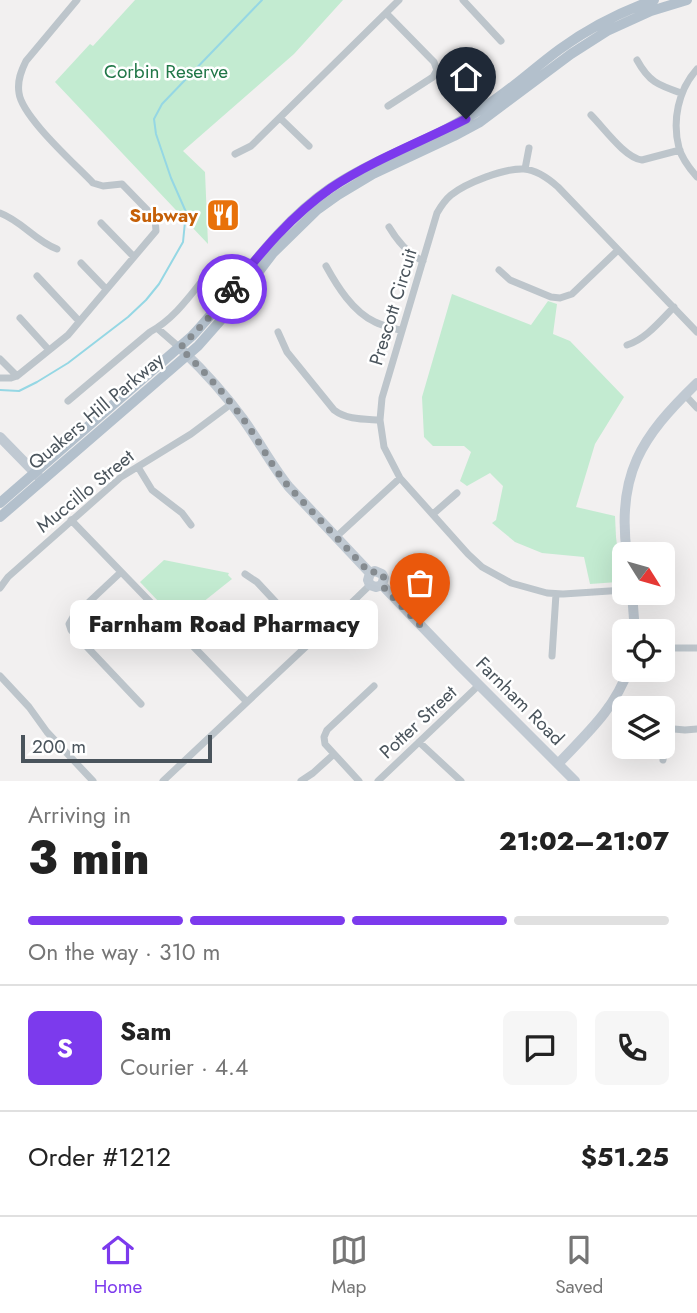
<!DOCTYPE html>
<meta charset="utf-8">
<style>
body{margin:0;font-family:Jost,sans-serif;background:#f6f6f6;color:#222;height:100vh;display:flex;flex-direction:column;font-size:26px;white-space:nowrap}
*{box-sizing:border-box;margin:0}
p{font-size:23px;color:#767676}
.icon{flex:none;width:38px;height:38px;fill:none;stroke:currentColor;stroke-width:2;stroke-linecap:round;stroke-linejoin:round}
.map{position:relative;height:781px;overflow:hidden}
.details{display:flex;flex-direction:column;background:#fff;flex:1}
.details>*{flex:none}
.needle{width:46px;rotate:127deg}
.tools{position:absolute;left:612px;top:542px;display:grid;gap:14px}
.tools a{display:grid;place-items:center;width:63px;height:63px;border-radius:10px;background:#fff;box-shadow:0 7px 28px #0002;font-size:35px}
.scale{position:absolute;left:21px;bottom:18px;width:191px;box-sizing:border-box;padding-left:7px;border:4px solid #4a545c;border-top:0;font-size:19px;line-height:24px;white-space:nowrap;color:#4a545c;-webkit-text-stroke:5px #fff;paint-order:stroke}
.pin{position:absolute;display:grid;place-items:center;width:60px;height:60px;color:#fff;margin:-72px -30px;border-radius:50% 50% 50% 0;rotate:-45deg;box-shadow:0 0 7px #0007}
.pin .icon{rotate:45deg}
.courier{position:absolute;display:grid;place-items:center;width:70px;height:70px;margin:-35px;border:5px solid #7c3aed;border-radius:50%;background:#fff;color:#222;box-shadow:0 2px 9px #0007}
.bubble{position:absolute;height:49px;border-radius:10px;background:#fff;box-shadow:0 7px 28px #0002;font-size:23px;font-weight:800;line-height:49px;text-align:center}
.headline em{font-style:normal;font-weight:800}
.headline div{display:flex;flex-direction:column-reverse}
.headline{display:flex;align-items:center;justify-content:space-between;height:119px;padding:0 28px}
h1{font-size:46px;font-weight:800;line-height:52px}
.bar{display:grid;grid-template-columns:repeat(4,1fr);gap:10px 7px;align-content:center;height:84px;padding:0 28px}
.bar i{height:9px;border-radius:5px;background:#e0e0e0}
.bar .active{background:#7c3aed}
.bar p{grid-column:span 4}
.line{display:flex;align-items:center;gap:18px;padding:0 28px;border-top:2px solid #e0e0e0}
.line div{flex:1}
.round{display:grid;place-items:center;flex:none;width:74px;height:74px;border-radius:10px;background:#f6f6f6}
.dock{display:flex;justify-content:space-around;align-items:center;height:98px;border-top:2px solid #e0e0e0;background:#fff;font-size:19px;color:#767676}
.dock a{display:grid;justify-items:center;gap:4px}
.dock .active{color:#7c3aed}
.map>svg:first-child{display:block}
.green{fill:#c3ebd1}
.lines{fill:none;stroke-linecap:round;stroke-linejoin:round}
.stream{stroke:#95d7e4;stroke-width:2}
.street{stroke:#bdc5cb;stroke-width:7}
.secondary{stroke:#c0c9d2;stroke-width:10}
.primary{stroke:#b3c0cc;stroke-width:10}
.done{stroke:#858b90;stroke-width:7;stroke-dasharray:0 12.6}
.route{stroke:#7c3aed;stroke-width:9}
.labels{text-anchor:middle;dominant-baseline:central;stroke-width:5;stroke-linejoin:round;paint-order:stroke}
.park-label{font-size:19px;fill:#217748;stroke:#fff}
.food-label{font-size:19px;font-weight:bold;fill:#c56008;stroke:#fff;text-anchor:end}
.street-label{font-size:19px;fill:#4a545c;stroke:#fff}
</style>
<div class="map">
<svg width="697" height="781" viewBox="0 0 697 781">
<rect width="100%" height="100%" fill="#f2f0f0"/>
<path class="green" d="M135,0h208l-49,54 -111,97 22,21 3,72 -153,-162 35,-38 3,2z
M452,294l79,31 17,-24 9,3 -4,30 17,7 54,56 -29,47 -19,63 39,9 1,21 5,41 -3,4 -28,2 -6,-27 -42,-4 -27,-11 -23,-19 4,-3 7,-34 -13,-13 -23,13 -7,-5 11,-29 -7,-6h-31l-9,-9 -2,-40z
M164,560l65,13 -1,2 4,4 -54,43 -38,-40z"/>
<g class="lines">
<path class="stream" d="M0,390l19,1 18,-9 31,-19 60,-46 18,-17 13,-16 24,-42 3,-30 -15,-34 -15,-44 -2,-15 8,-15 100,-104"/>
<path class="street" d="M463,0l38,41
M386,13l48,49 3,8 -4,7 -45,29
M637,60c12,22 21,25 44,33
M697,69c-19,21 -25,52 -18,79 3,11 11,21 18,29
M591,115c13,13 34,43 51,45l38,-10
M280,118l29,28
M235,154l16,-8 148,-146
M525,169l4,-21
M0,213c22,8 35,28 57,36
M101,223l33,34
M389,227c9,15 19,27 34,34
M81,263l25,26
M326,266c11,20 27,46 49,56 8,4 18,6 27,9
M499,270l11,10 41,17 9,1 12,-4 46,-44
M37,276l42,45
M20,318l29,32
M157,328l23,20
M278,332l9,20 47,58c13,10 30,9 46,10
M627,345c19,-6 33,-24 47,-38
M0,359l17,17
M0,378h11l6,-2 51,-41 88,-104 -1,-13 -33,-34 -19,2 -10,-3c-18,-19 -71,-66 -74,-90 -2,-12 2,-22 7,-32l51,-61
M685,395l12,13
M68,401l82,-69c22,-12 37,-32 52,-51
M138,467l14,23 30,23 9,12
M433,514l24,-21
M71,520l176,182
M336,537l64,-59
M121,572l-48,45 -4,7 2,6 70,74
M245,574l12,8 55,59
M0,588l8,-11 113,-100 70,-43 40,-30
M625,590l-62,4 -16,-1 -36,-10 -29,-16 -14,-13 -68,-76 -16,-31 -4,-27 2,-22 55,-185c4,-7 8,-13 14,-18 15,-12 53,-27 73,-26 12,1 25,10 34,18l139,145
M663,648h34
M552,656l4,-62
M0,676l29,31 18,25 46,49
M611,706l14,7
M663,728l22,2 12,-1
M419,742l42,39
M663,760l5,-31
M163,781l149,-140 58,-56
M301,781l12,-8 21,-19
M359,781l-34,-37 -1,-7 3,-7 47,-44
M378,781l101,-96"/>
<path class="secondary" d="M182,350c22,21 43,44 61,69 16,22 29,47 46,68l81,86
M0,437l39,40
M627,555c-11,-80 14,-118 70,-172
M370,573l-2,7 2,5 6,2 6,-2
M370,573l5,-2 7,3 2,4 -2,7
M382,585l76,79 117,117
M632,593l3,39
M558,764c27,-29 57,-55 70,-94"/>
<path class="primary" d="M0,503l192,-167c46,-49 81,-108 137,-147 49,-33 106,-49 155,-82 27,-17 50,-39 76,-58 29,-21 60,-37 94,-49
M0,517l198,-171 30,-34 45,-59 44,-43 21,-15 35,-21 81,-38 26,-14 91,-68 36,-23 44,-20 36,-11"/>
</g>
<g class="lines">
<path class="done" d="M232,289l-26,32 -26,27c24,23 47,48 66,75 15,21 26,44 43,64l81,86 8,-2 4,3 2,4 -2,7 3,4 35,36"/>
<path class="route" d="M232,289c29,-37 60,-74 99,-101 42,-28 90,-46 135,-69"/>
</g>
<defs>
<g id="restaurant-square" transform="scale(1.75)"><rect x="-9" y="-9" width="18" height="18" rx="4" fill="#e8710a" stroke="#fff"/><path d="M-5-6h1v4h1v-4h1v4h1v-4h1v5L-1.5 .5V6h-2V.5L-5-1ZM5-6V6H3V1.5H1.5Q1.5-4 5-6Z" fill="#fff"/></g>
</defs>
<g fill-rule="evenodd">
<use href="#restaurant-square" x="223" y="215"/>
</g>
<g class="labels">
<g class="park-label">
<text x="166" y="71">Corbin Reserve</text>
</g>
<g class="food-label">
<text x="198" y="215">Subway</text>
</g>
<g class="street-label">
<text transform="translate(393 307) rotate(-73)">Prescott Circuit</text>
<text transform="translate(96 411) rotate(-40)">Quakers Hill Parkway</text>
<text transform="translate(85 491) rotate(-39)">Muccillo Street</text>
<text transform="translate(520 701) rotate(45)">Farnham Road</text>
<text transform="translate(418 722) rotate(-43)">Potter Street</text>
</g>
</g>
</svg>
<div class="tools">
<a><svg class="needle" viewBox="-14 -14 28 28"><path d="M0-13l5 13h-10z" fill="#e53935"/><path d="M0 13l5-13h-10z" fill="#767676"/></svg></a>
<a><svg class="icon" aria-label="locate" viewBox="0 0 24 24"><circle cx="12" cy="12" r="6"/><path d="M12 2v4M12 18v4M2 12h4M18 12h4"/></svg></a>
<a><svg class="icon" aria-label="layers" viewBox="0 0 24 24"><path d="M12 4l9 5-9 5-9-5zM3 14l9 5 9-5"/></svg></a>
</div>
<div class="scale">200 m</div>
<div class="pin" style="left:420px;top:625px;background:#ea580c"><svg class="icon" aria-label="bag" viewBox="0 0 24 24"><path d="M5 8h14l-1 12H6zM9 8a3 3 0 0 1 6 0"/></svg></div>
<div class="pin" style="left:466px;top:119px;background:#1f2937"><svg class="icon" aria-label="home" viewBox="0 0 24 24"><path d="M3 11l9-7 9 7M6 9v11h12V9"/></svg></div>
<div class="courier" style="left:232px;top:289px"><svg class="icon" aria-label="bike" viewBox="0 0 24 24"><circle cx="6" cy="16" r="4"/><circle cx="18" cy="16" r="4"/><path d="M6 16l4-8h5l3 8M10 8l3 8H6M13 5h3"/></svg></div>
<div class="bubble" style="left:70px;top:600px;width:308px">Farnham Road Pharmacy</div>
</div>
<section class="details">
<div class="headline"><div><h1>3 min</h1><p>Arriving in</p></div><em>21:02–21:07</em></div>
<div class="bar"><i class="active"></i><i class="active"></i><i class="active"></i><i></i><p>On the way · 310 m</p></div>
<div class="line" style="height:126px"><b class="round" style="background:#7c3aed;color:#fff">S</b><div><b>Sam</b><p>Courier · 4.4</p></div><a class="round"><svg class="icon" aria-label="chat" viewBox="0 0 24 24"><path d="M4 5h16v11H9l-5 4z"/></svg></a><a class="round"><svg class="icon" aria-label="phone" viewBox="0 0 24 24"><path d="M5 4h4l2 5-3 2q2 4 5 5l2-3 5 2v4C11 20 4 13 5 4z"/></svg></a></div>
<div class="line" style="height:91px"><div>Order #1212</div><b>$51.25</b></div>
</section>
<nav class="dock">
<a class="active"><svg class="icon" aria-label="home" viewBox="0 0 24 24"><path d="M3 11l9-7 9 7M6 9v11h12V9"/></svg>Home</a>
<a><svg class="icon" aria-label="map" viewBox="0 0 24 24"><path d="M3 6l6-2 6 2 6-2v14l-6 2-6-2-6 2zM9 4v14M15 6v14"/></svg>Map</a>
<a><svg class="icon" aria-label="saved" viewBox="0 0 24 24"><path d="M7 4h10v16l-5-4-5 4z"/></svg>Saved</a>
</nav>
